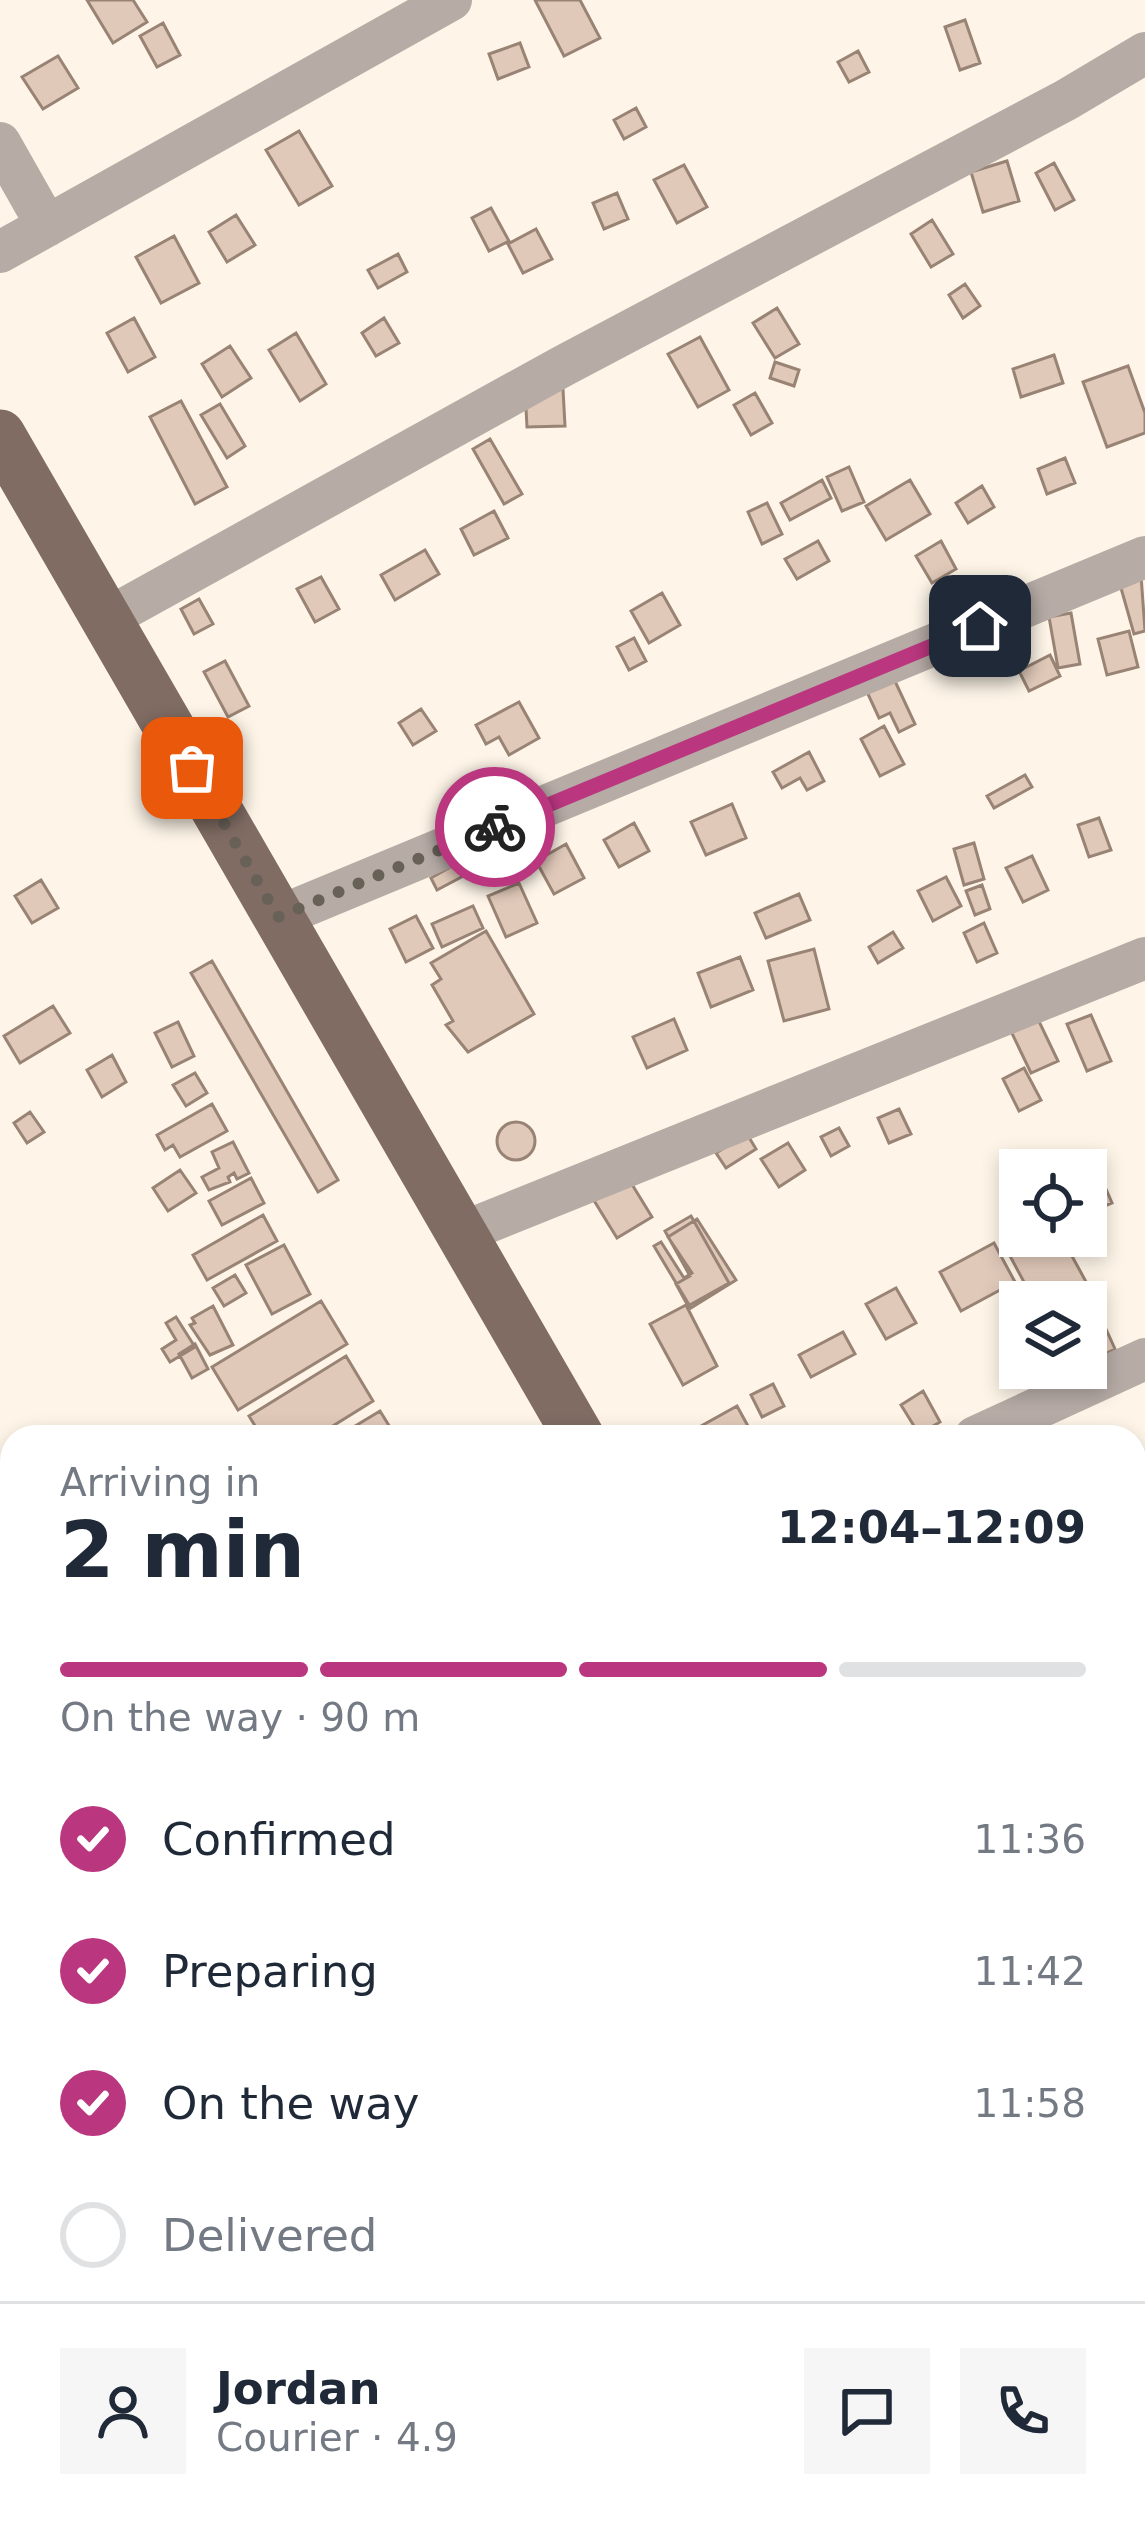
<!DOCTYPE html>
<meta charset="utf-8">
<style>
body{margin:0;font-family:"DejaVu Sans",sans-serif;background:#f6f6f7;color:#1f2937;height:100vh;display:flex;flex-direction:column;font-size:45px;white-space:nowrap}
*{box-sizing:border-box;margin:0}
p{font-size:39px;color:#747a83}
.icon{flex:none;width:66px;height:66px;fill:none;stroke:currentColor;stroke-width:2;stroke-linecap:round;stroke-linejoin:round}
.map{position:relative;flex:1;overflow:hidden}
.panel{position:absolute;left:0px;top:1425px;width:1146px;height:1116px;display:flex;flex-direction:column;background:#fff;border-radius:36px 36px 0 0;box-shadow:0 6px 18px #0003}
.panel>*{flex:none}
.buttons{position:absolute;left:999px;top:1149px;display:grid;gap:24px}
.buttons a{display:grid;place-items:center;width:108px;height:108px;border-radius:0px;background:#fff;box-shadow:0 6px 18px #0003;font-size:60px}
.pin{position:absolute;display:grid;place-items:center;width:102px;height:102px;color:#fff;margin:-51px;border-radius:24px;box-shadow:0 6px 18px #0006}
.courier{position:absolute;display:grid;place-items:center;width:120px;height:120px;margin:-60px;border:9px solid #ba377f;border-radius:50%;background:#fff;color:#222;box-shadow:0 3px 15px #0007}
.overview em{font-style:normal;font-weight:800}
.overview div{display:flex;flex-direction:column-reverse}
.overview{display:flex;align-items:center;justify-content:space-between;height:204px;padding:0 60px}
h1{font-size:78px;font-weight:800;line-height:90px}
.bar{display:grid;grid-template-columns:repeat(4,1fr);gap:18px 12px;align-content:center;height:144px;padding:0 60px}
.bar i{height:15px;border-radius:9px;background:#e0e1e3}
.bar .current{background:#ba377f}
.bar p{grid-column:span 4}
.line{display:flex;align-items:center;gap:30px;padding:0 60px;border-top:3px solid #e0e1e3}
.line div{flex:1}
.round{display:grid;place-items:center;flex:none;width:126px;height:126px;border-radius:0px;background:#f6f6f7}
ol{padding:0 60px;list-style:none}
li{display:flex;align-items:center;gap:36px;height:132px}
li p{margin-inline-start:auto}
li .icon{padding:12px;border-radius:50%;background:#ba377f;color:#fff;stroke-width:4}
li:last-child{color:#747a83}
li i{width:66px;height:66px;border:6px solid #e0e1e3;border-radius:50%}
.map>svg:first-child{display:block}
.building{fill:#e0c9b9;stroke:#988374;stroke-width:3}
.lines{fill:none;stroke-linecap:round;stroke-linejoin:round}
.minor{stroke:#b6aba5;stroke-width:42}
.major{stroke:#806c63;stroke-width:51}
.done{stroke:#686158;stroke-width:12;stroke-dasharray:0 21.6}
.route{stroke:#ba377f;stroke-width:15}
</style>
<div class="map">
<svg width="1145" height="2541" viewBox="0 0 1145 2541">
<rect width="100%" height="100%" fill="#fef5e8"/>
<path class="building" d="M87,0h46l14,22 -34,21z
M535,0h45l20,38 -36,18z
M965,20l15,43 -20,7 -15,-43z
M163,23l17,32 -23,12 -17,-31z
M520,43l9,24 -31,12 -9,-25z
M858,51l11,21 -20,10 -11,-20z
M58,56l20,32 -35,21 -21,-32z
M636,108l10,19 -22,12 -10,-19z
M299,131l33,55 -33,19 -33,-55z
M1007,161l12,40 -36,11 -12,-40z
M1054,163l20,37 -19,10 -19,-37z
M684,165l23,42 -30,16 -23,-43z
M617,193l11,26 -24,10 -11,-26z
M491,208l18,33 -20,10 -17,-33z
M236,215l19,30 -28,17 -18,-30z
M932,220l21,34 -22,13 -20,-33z
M536,229l16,30 -29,14 -15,-29z
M174,236l25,47 -38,20 -25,-46z
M398,254l9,18 -29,16 -10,-18z
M965,284l15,22 -17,12 -14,-23z
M777,308l22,36 -24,14 -22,-35z
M134,318l21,39 -27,15 -21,-39z
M384,318l15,25 -23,13 -14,-23z
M296,333l30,51 -26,17 -31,-51z
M700,337l29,53 -31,17 -30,-53z
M230,346l21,32 -29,19 -20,-33z
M1054,355l9,28 -42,14 -8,-28z
M775,362l24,8 -5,16 -24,-8z
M1128,366l17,47v20l-38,14 -24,-65z
M563,389l2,37 -38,1 -2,-36z
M755,393l17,30 -21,12 -17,-30z
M181,401l46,86 -32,17 -45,-87z
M220,404l25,42 -18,12 -26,-43z
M490,439l32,55 -18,10 -31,-55z
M1065,458l10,25 -28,11 -9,-25z
M849,467l15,35 -22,9 -15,-34z
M822,480l9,18 -41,22 -9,-17z
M910,480l20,34 -44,26 -20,-34z
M982,486l12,21 -26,16 -12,-20z
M767,503l15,31 -20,10 -14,-32z
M494,511l14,27 -34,17 -13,-26z
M818,541l11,20 -32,18 -12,-20z
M941,541l15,28 -24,14 -16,-27z
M425,550l14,24 -44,26 -14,-25z
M1141,575l4,56 -11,3 -15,-53z
M321,577l18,32 -24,13 -18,-33z
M662,593l18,32 -31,18 -18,-32z
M199,599l14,25 -19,10 -13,-25z
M1071,613l9,51 -22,4 -9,-51z
M1129,631l9,36 -31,8 -9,-36z
M634,638l12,23 -17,9 -12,-23z
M1050,655l10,21 -31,15 -10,-20z
M225,661l24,45 -21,11 -24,-45z
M894,679l21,45 -16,8 -9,-19 -11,5 -12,-26z
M519,702l20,36 -30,17 -10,-18 -13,7 -10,-19z
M421,709l15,22 -23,14 -14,-22z
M884,726l20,38 -24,12 -19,-37z
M809,752l15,29 -17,9 -7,-12 -18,10 -9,-16z
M1025,775l7,12 -38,21 -7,-12z
M732,804l14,34 -40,17 -15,-33z
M1099,818l12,32 -22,7 -11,-32z
M634,823l15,28 -30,16 -15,-27z
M974,843l10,36 -20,6 -10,-36z
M566,844l18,34 -30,16 -18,-33z
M1032,856l16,34 -25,12 -17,-34z
M461,861l8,12 -32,17 -6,-12z
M946,877l15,29 -28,15 -15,-30z
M41,880l17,28 -26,15 -17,-27z
M519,883l18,40 -31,14 -18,-41z
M982,885l8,24 -15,6 -9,-24z
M799,894l11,26 -44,18 -11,-25z
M473,906l10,22 -41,19 -10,-23z
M416,916l17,32 -27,14 -16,-33z
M984,923l13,30 -20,9 -13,-29z
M486,931l48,83 -66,38 -22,-27 7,-4 -21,-36 9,-6 -10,-16z
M893,932l10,16 -25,15 -9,-16z
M814,949l15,60 -45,12 -16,-60z
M740,957l13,33 -42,17 -13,-34z
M212,961l126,219 -20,12 -127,-219z
M53,1006l17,27 -50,30 -16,-27z
M1035,1013l23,48 -27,12 -23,-48z
M1091,1015l20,46 -24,10 -20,-47z
M674,1019l13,31 -40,18 -14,-31z
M178,1022l16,34 -22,11 -17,-34z
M112,1055l14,27 -24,15 -15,-27z
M1024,1068l17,32 -22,11 -16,-32z
M195,1073l12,20 -21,13 -13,-21z
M212,1104l15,27 -47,26 -7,-12 -8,5 -8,-15z
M899,1109l12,25 -22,9 -11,-25z
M30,1112l14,20 -17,11 -13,-20z
M497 1141a19 19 0 1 1 38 0a19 19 0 1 1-38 0Z
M839,1128l10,18 -18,10 -10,-19z
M747,1134l9,15 -30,19 -10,-15z
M233,1142l16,31 -12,6 -3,-6 -6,4 2,5 -21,8 -7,-13 17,-9 -7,-16z
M788,1143l17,27 -26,17 -18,-28z
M180,1170l16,23 -28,18 -15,-23z
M625,1173l27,44 -35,21 -27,-44z
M251,1178l13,25 -42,22 -13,-24z
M1103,1182l9,21 -26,11v-24z
M263,1215l14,26 -70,39 -14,-25z
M691,1216l38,67 -41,23 -12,-22 14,-8 -25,-45z
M697,1219l39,61 -45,28 -37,-62 7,-4 23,36 8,-5 -24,-36z
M1020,1229v7h41l35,64 -10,5v-3h-23l-8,-15 -22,12 -32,-60z
M994,1243l21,39 -54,29 -21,-39z
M284,1245l26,49 -38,20 -26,-49z
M235,1275l11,18 -22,13 -11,-18z
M896,1288l20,35 -30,16 -20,-35z
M321,1301l26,43 -109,66 -26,-43z
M686,1305l31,61 -34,19 -33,-61z
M213,1306l20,39 -23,10 -20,-30 5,-2 -3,-5z
M176,1317l19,30 -25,15 -8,-13 14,-9 -10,-17z
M1101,1318l14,31 -29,14v-39z
M843,1332l12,22 -44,23 -12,-22z
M195,1344l13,25 -16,9 -13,-24z
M346,1356l27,45 -58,36h-53l-13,-21z
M773,1384l11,22 -22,11 -11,-22z
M923,1391l17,31 -21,12 -18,-29z
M737,1406l12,22 -17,9h-25l-6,-11z
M380,1411l16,26h-59z
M1134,1437l11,32v61l-11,4z"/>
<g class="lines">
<path class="minor" d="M0,143l47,83
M0,252l451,-252
M106,619l457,-253 503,-266 79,-47
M278,917l867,-360
M461,1233l684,-275
M975,1437l170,-78
M1134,1736l11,-4
M1134,2112l11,-5
M518,2541l11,-12"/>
<path class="major" d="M0,435l579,1002
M1134,2423l11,20"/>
</g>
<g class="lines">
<path class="done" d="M192,768l86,149 217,-90"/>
<path class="route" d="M495,827l485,-201"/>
</g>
</svg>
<div class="buttons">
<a><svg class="icon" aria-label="locate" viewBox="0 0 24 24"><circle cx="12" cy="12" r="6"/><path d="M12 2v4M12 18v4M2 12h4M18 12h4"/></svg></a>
<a><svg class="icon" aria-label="layers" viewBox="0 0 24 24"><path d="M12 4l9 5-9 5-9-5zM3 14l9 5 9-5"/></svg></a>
</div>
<div class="pin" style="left:192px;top:768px;background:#ea580c"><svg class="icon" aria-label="bag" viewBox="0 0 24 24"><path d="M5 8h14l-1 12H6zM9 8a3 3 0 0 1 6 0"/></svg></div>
<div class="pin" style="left:980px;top:626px;background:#1f2937"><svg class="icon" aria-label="home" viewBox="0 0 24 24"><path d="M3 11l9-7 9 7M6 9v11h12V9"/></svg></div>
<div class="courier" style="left:495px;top:827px"><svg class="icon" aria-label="bike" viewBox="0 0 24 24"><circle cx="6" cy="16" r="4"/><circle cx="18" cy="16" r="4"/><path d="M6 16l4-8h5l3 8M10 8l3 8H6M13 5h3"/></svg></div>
<section class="panel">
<div class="overview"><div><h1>2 min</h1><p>Arriving in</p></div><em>12:04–12:09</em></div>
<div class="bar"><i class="current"></i><i class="current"></i><i class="current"></i><i></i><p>On the way · 90 m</p></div>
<ol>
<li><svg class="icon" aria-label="check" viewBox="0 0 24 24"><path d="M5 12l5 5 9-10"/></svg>Confirmed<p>11:36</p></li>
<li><svg class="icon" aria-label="check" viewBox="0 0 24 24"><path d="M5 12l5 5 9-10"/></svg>Preparing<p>11:42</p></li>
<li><svg class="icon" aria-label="check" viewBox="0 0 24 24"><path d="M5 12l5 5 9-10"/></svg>On the way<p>11:58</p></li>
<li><i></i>Delivered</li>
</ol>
<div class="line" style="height:216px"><a class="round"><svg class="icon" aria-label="person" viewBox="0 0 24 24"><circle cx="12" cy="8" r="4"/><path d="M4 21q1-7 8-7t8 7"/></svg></a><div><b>Jordan</b><p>Courier · 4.9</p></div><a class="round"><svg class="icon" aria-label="chat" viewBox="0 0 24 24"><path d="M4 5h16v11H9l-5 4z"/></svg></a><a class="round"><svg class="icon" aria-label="phone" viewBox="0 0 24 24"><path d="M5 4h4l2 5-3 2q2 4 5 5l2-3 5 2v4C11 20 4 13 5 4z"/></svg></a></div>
</section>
</div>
